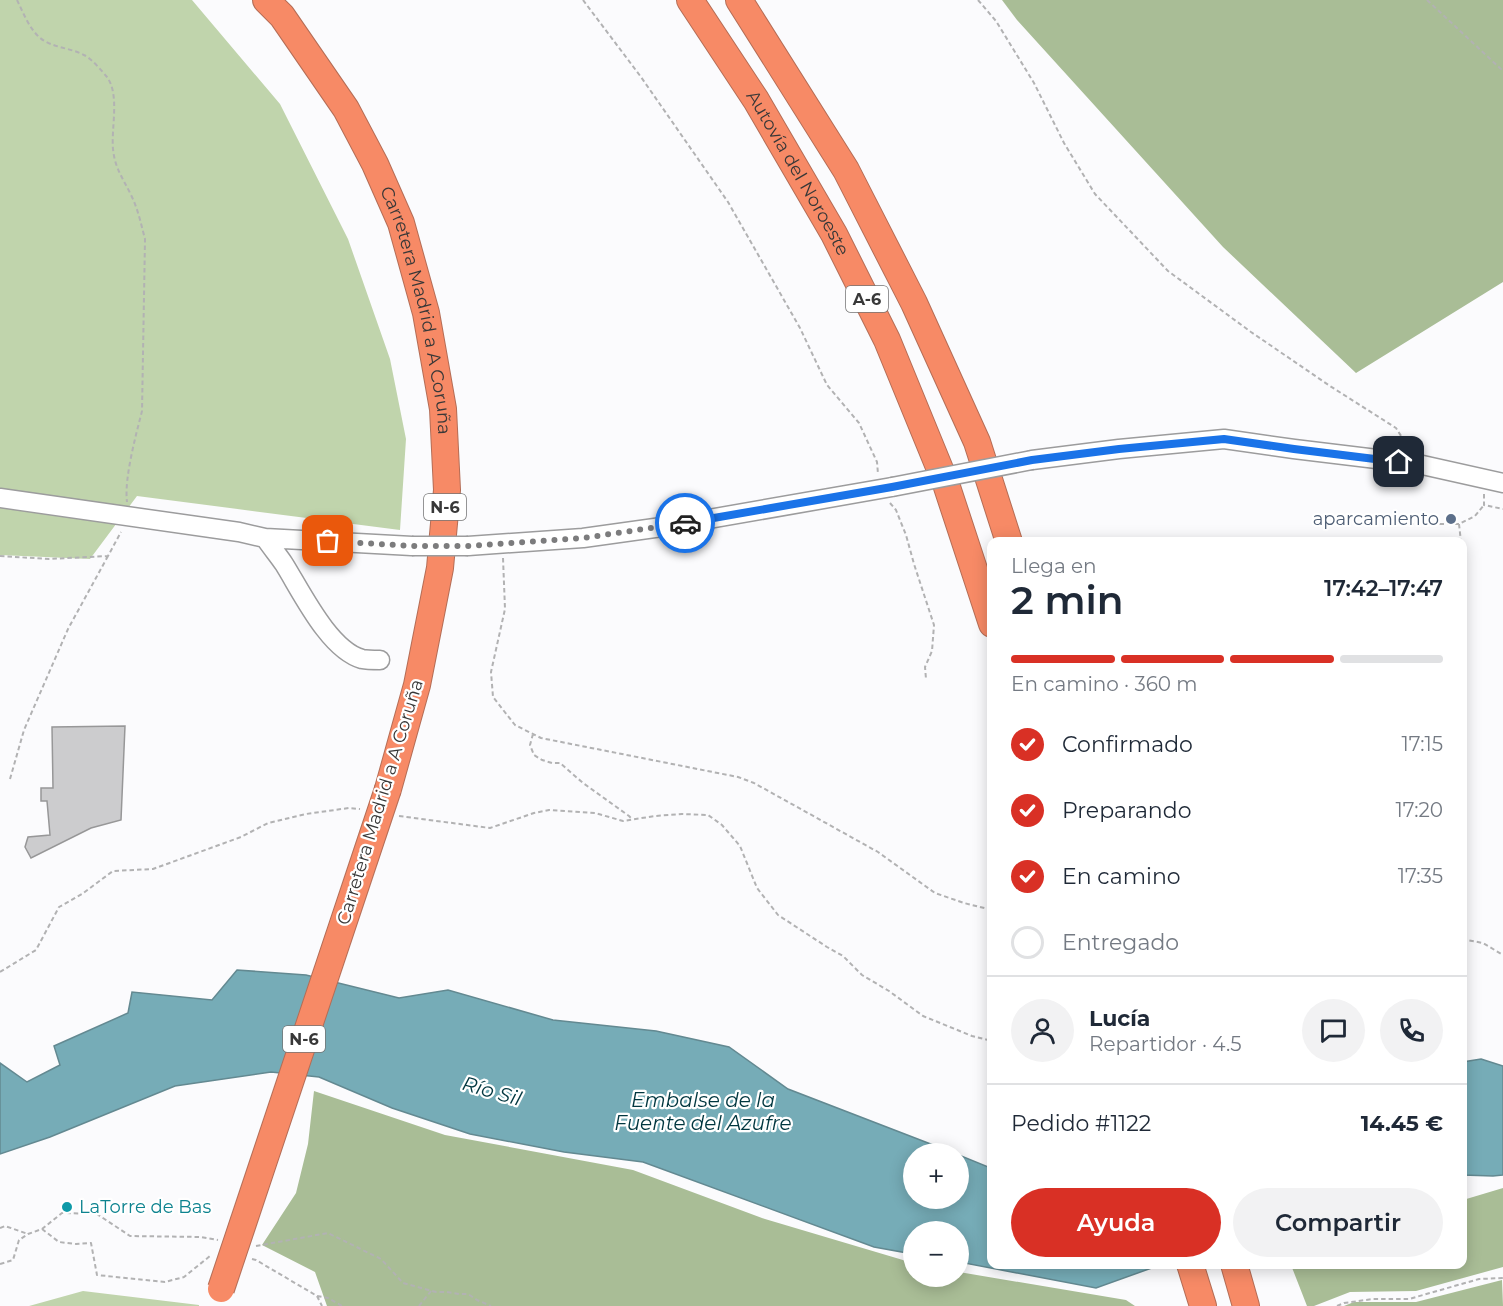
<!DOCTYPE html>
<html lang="es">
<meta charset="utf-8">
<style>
body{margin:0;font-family:Montserrat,sans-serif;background:#f2f2f3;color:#1f2937;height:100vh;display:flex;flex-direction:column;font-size:22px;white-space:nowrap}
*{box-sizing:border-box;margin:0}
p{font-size:20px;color:#747a83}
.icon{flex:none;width:33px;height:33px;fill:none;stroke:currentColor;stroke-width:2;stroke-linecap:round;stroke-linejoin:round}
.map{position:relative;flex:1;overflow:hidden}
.sheet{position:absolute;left:987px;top:537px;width:480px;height:732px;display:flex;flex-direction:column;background:#fff;border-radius:12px;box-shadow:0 3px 15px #0003}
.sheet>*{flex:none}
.fabs{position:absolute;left:903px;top:1143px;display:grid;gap:12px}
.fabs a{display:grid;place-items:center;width:66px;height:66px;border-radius:50%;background:#fff;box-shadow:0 3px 15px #0003;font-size:30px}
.pin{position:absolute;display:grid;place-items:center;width:51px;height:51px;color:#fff;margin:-26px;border-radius:12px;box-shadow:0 3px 9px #0006}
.courier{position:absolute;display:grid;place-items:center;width:60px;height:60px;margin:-30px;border:4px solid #1a73e8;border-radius:50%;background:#fff;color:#222;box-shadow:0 2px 8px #0007}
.overview em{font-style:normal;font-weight:600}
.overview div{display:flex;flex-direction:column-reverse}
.overview{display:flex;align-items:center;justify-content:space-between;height:102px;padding:0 24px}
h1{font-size:39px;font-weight:600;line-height:45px}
.bar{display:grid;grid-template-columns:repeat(4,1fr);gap:9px 6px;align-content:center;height:72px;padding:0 24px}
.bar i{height:8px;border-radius:4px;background:#e0e1e3}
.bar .selected{background:#d93025}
.bar p{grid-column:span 4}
.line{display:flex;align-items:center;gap:15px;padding:0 24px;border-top:2px solid #e0e1e3}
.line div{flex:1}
.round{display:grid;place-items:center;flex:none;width:63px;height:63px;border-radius:32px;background:#f2f2f3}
ol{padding:0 24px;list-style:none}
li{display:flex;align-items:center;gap:18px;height:66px}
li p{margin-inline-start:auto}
li .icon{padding:6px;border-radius:50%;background:#d93025;color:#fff;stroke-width:4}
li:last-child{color:#747a83}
li i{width:33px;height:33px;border:3px solid #e0e1e3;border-radius:50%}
.action{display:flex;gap:12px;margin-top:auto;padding:12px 24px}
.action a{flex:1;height:69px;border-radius:36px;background:#d93025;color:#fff;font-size:24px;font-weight:600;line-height:69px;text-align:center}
.action a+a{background:#f2f2f3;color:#1f2937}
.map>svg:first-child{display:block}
.green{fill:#c0d4ac}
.forest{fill:#a9bd96}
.water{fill:#76acb7;stroke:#638991;stroke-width:1.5}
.building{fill:#ccccce;stroke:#979798;stroke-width:1.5}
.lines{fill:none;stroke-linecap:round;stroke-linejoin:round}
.minor-casing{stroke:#9c9c9d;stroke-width:21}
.highway-casing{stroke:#b46d56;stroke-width:28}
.path{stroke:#b2b2b3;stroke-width:2;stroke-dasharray:4.5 3;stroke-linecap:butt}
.minor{stroke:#fff;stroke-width:18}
.highway{stroke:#f78a66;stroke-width:26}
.minor-bridge-casing{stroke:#9c9c9d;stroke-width:21;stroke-linecap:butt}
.highway-bridge-casing{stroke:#b46d56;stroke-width:28;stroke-linecap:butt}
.minor-bridge{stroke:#fff;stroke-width:18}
.highway-bridge{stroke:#f78a66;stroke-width:26}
.done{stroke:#7c7c7d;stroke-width:6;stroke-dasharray:0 10.8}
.route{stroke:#1a73e8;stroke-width:8}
.service-dot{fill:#5c6f8a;stroke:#fff;stroke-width:2}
.culture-dot{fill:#0f9aa8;stroke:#fff;stroke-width:2}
.labels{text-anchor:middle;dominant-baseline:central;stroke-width:4.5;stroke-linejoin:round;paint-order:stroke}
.shield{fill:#fff;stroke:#747474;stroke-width:1.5}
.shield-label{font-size:16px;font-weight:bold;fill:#383838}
.street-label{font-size:18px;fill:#383838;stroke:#fff}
.service-label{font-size:18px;fill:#4e5e75;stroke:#fff;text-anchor:end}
.culture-label{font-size:18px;fill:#0d838f;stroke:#fff;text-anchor:start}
.water-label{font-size:20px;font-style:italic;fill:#00363f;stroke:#fff}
</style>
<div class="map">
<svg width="1503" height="1306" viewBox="0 0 1503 1306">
<rect width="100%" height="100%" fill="#fbfbfd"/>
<path class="green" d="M0,0h192l88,104 68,135 42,120 16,80 -6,91 -263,-34 -47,63 -90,-4z
M83,1291l116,14v1h-170z"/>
<path class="forest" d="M1002,0h501v282l-147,91 -133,-126 -206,-227z
M314,1091l131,44 188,35 132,49 148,44 1,13h44l1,-4 167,28 9,6h-808l-12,-34 -53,-27 34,-52 12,-49z
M1503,1188v79l-87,24 -66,1 -36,14h-7l-16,-41 171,-1 1,-64z
M1502,1280l1,26h-159l10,-4h62z"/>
<path class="water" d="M237,970l69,5 93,23 49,-8 105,30 103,11 73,16 59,42 166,64 -40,1v44h44l1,-43 29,12 3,-1 1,98 168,1 -64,23 -137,-26 -1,-30h-44l-1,22 -39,-7 -231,-85 -79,-10 -94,-18 -78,-26 -73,-31 -48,-5 -96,14 -125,51 -50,17v-91l27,19 33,-17 -6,-19 74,-33 4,-21 80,8z
M1481,1059l22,7v109l-10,1 -30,-1v-113z"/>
<path class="building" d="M125,726l-4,94 -30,8 -60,30 -6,-11 3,-10 22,-2 -3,-34h-6v-13h12l-1,-61z"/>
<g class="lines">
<g class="minor-casing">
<path id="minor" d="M1032,460l87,-11 105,-10 70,10 124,15 85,19
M0,498l239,34 26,6 147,8
M265,538c6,9 13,17 19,26 17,27 45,86 78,95 5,1 12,1 18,1
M468,546l115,-8 86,-12 223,-39"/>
</g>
<g class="highway-casing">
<g id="highway">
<path id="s1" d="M266,0l16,16 64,93 29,55 26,59 25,90 17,96 4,81 -7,78 -23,117 -29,104"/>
<path id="s2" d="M690,0l66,100 78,134 53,106 59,144 46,140"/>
<path d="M739,0l107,170 68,133 63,139 32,100"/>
<path d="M1190,1264l13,42"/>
<path d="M1234,1264l12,42"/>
</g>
</g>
<path class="path" d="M17,0c6,12 11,26 21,36 12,12 31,11 46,19 8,4 17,15 23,22 13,18 4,51 6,72 2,20 10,29 18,46 7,14 10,29 14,44l-3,172c-6,24 -18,67 -15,91
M583,0l58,77 87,125 72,126 27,57 32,38 18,39 1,12
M978,0l18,21 38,62 30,60 31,51 73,77 83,61 79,54 66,42 12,19
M1427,0l76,71
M1484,494v11l19,4
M890,503l6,7 10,25 8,29 20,61 -2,26 -7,16 1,12
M1402,524h57l16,-8 9,-11
M1459,524l2,18
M0,556l49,3 59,-3 13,-24
M503,558l2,51 -14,63 2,25 22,28 26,13 197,39 16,6 124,69 57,41 29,10 28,7
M533,734l-3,11 4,10 8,5 10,3h8l23,20 46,33 3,3
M10,779l14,-49 44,-101 40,-73
M399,816l91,12 44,-15 15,-3 46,3 28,8 32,-5 27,-2 26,1 14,10 18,21 17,42 21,27 49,32 16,9 19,19 27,16 34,25 49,20 20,5
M1462,939l21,4 20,12
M0,972l36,-22 23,-43 23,-13 31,-23 40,-2 88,-32 27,-14 38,-9 43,-6 11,1
M0,1228l5,-2 23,8
M42,1229l17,13 17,2 15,-1 6,32 68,7 19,-5 26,-21
M256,1246l72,-13 53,26 22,24 33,9h11l12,2h9l9,6 14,6
M252,1259l4,1 61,36 11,2 14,8
M0,1264l13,-4 6,-20 9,-6 14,-5 20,-16 35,1 33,22 71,1 17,3
M317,1296l5,10
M419,1306l12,-15
M1337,1306l7,-3 29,-4h36l70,-20 24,-1"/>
<use href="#minor" class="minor"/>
<use href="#highway" class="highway"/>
<g class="minor-bridge-casing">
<path id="minor-bridge" d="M892,487l140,-27
M412,546h56"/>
</g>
<g class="highway-bridge-casing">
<path id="highway-bridge" d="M221,1289l167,-500"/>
</g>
<use href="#minor-bridge" class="minor-bridge"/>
<use href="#highway-bridge" class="highway-bridge"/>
</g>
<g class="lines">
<path class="done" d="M328,541l84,5h56l115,-8 102,-15"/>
<path class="route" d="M685,523l207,-36 140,-27 87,-11 105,-10 70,10 105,13"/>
</g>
<circle class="service-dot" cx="1451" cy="519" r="6"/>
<circle class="culture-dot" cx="67" cy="1207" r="6"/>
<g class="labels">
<g class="shield">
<rect x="846" y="286" width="42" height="26" rx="4.5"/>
<rect x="424" y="494" width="42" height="26" rx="4.5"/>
<rect x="283" y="1026" width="42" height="26" rx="4.5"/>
</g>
<g class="shield-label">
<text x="867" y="299">A-6</text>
<text x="445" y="507">N-6</text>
<text x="304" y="1039">N-6</text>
</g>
<g class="street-label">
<text stroke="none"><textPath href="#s2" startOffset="204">Autovía del Noroeste</textPath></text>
<text stroke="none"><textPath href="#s1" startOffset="351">Carretera Madrid a A Coruña</textPath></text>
<text transform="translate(380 802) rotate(-73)">Carretera Madrid a A Coruña</text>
</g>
<g class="service-label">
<text x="1439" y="519">aparcamiento</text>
</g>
<g class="culture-label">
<text x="79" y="1207">LaTorre de Bas</text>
</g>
<g class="water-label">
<text transform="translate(492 1091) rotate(16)">Río Sil</text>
<text x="703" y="1100">Embalse de la<tspan x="703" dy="23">Fuente del Azufre</tspan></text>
</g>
</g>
</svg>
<div class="fabs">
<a>+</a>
<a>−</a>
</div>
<div class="pin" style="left:328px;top:541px;background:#ea580c"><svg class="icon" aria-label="bag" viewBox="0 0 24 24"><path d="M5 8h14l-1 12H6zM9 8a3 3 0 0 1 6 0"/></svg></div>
<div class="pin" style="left:1399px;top:462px;background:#1f2937"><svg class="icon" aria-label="home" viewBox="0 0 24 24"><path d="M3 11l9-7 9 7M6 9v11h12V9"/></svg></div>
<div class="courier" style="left:685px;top:523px"><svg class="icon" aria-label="car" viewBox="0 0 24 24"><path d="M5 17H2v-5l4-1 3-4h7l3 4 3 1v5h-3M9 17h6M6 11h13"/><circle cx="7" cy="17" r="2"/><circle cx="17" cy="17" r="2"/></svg></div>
<section class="sheet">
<div class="overview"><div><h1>2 min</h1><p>Llega en</p></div><em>17:42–17:47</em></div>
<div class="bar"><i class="selected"></i><i class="selected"></i><i class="selected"></i><i></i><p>En camino · 360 m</p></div>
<ol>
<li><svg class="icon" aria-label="check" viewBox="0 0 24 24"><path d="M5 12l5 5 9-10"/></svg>Confirmado<p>17:15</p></li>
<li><svg class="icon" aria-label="check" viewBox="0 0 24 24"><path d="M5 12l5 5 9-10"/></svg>Preparando<p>17:20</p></li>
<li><svg class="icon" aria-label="check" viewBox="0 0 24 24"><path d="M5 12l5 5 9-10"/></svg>En camino<p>17:35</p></li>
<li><i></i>Entregado</li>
</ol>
<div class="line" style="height:108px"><a class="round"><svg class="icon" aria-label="person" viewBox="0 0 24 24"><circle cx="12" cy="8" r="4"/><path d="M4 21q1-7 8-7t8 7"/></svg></a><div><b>Lucía</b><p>Repartidor · 4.5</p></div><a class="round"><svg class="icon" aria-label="chat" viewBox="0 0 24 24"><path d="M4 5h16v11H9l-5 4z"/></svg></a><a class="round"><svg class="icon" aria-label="phone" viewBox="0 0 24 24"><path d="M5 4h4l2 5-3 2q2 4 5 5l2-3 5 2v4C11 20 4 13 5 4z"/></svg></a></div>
<div class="line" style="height:78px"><div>Pedido #1122</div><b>14.45 €</b></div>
<div class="action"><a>Ayuda</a><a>Compartir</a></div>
</section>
</div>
